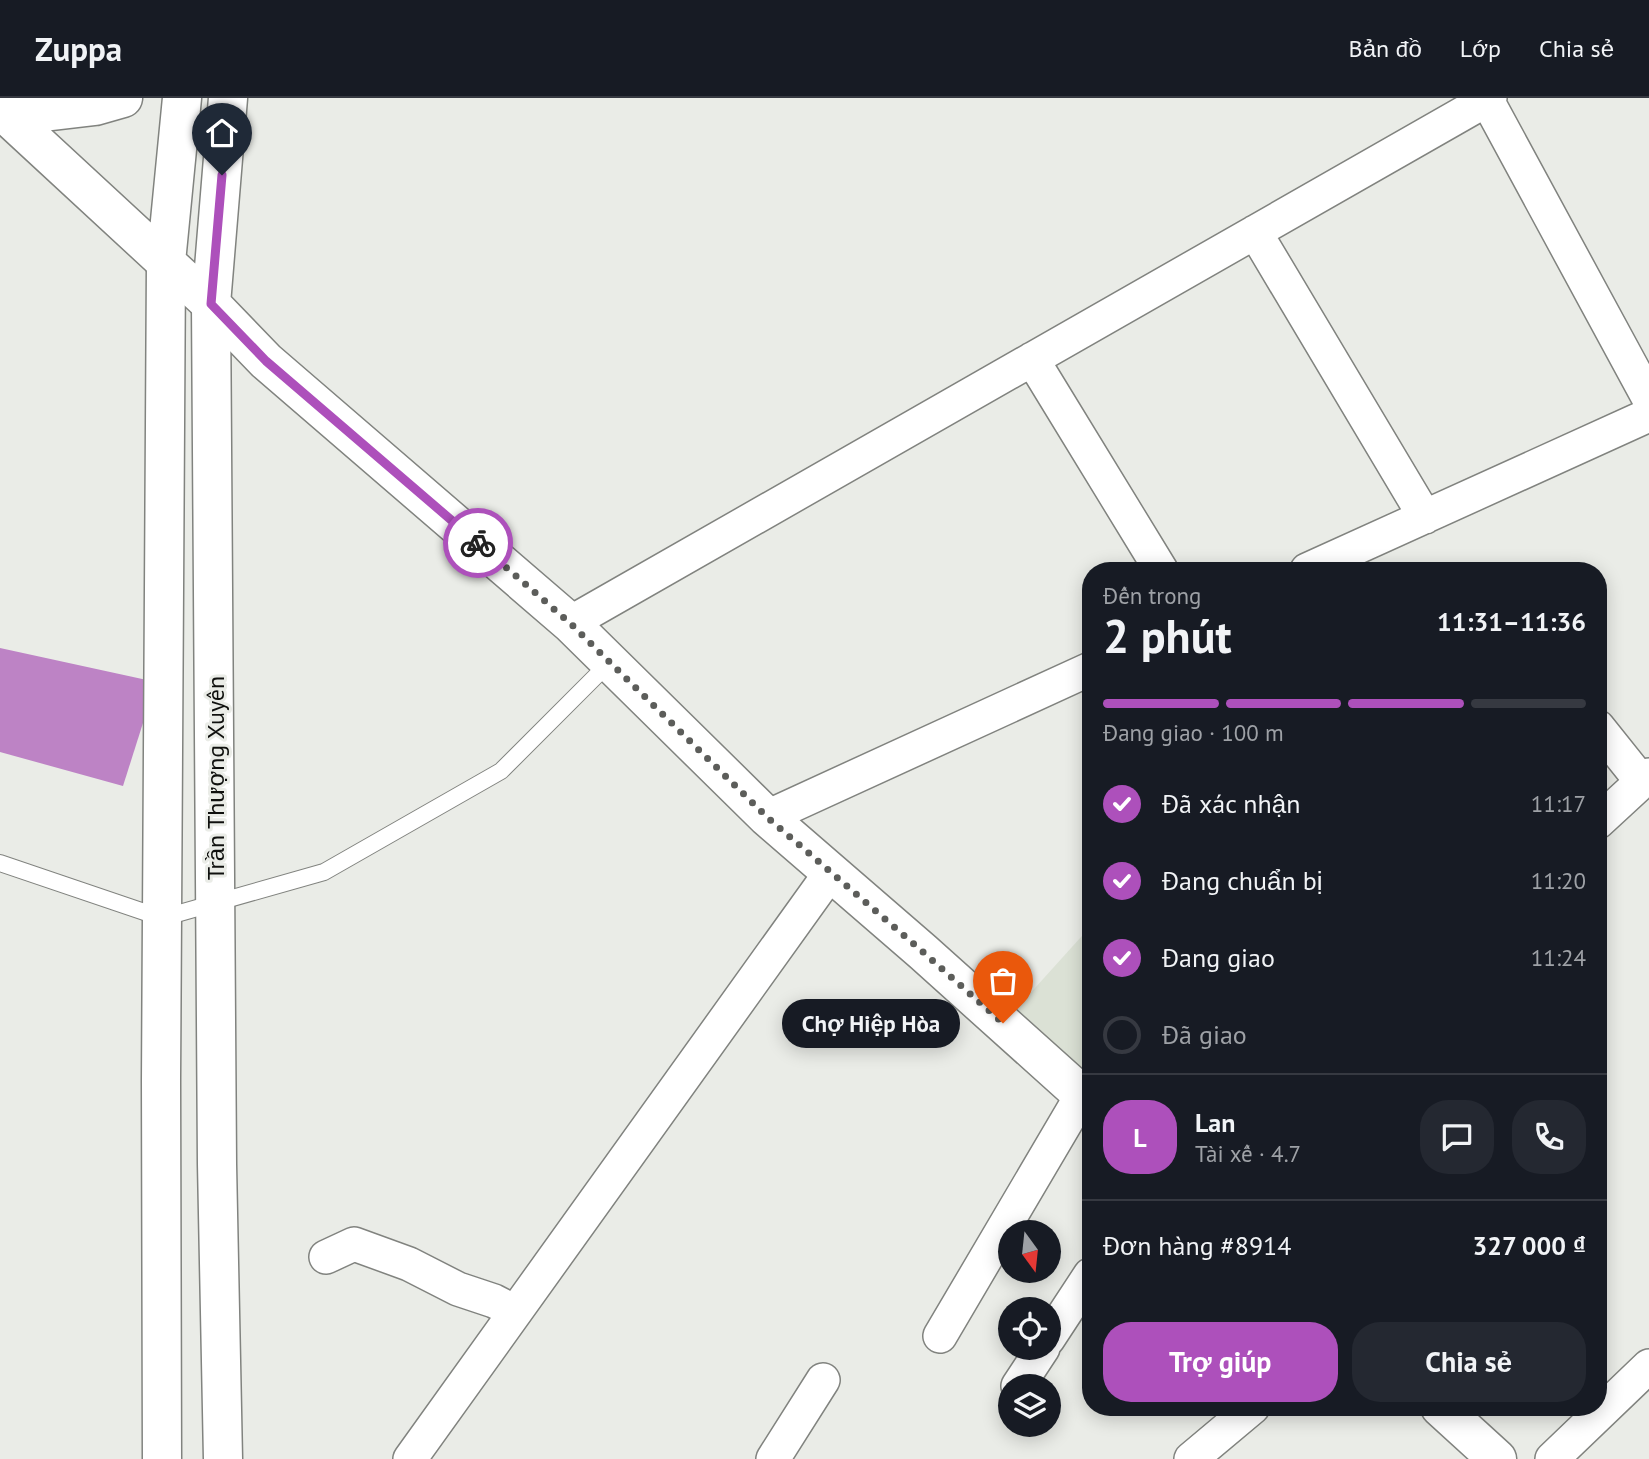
<!DOCTYPE html>
<html lang="vi">
<meta charset="utf-8">
<style>
body{margin:0;font-family:"PT Sans",sans-serif;background:#242831;color:#f1f3f6;height:100vh;display:flex;flex-direction:column;font-size:26px;white-space:nowrap}
*{box-sizing:border-box;margin:0}
p{font-size:23px;color:#9ea1a6}
.icon{flex:none;width:38px;height:38px;fill:none;stroke:currentColor;stroke-width:2;stroke-linecap:round;stroke-linejoin:round}
.map{position:relative;flex:1;overflow:hidden}
.side{position:absolute;left:1082px;top:464px;width:525px;height:854px;display:flex;flex-direction:column;background:#171b24;border-radius:28px;box-shadow:0 4px 18px #0003}
.side>*{flex:none}
.needle{width:46px;rotate:165deg}
.buttons{position:absolute;left:998px;top:1122px;display:grid;gap:14px}
.buttons a{display:grid;place-items:center;width:63px;height:63px;border-radius:50%;background:#171b24;box-shadow:0 4px 18px #0003;font-size:35px}
.pin{position:absolute;display:grid;place-items:center;width:60px;height:60px;color:#fff;margin:-72px -30px;border-radius:50% 50% 50% 0;rotate:-45deg;box-shadow:0 0 7px #0007}
.pin .icon{rotate:45deg}
.courier{position:absolute;display:grid;place-items:center;width:70px;height:70px;margin:-35px;border:5px solid #ad50bb;border-radius:50%;background:#fff;color:#222;box-shadow:0 2px 9px #0007}
.bubble{position:absolute;height:49px;border-radius:24px;background:#171b24;box-shadow:0 4px 18px #0003;font-size:23px;font-weight:600;line-height:49px;text-align:center}
.overview em{font-style:normal;font-weight:600}
.overview div{display:flex;flex-direction:column-reverse}
.overview{display:flex;align-items:center;justify-content:space-between;height:119px;padding:0 21px}
h1{font-size:46px;font-weight:600;line-height:52px}
.bar{display:grid;grid-template-columns:repeat(4,1fr);gap:10px 7px;align-content:center;height:84px;padding:0 21px}
.bar i{height:9px;border-radius:5px;background:#363941}
.bar .active{background:#ad50bb}
.bar p{grid-column:span 4}
.line{display:flex;align-items:center;gap:18px;padding:0 21px;border-top:2px solid #363941}
.line div{flex:1}
.round{display:grid;place-items:center;flex:none;width:74px;height:74px;border-radius:28px;background:#242831}
ol{padding:0 21px;list-style:none}
li{display:flex;align-items:center;gap:21px;height:77px}
li p{margin-inline-start:auto}
li .icon{padding:7px;border-radius:50%;background:#ad50bb;color:#fff;stroke-width:4}
li:last-child{color:#9ea1a6}
li i{width:38px;height:38px;border:4px solid #363941;border-radius:50%}
.action{display:flex;gap:14px;margin-top:auto;padding:14px 21px}
.action a{flex:1;height:80px;border-radius:28px;background:#ad50bb;color:#fff;font-size:28px;font-weight:600;line-height:80px;text-align:center}
.action a+a{background:#242831;color:#f1f3f6}
header{display:flex;align-items:center;gap:42px;box-sizing:border-box;height:98px;padding:0 35px;background:#171b24;border-bottom:2px solid #363941}
header strong{font-size:33px}
nav{display:flex;gap:38px;margin-inline-start:auto;font-size:24px}
.map>svg:first-child{display:block}
.built{fill:#dbe1d5}
.water{fill:#bd83c5}
.lines{fill:none;stroke-linecap:round;stroke-linejoin:round}
.lane-casing{stroke:#81837f;stroke-width:18}
.street-casing{stroke:#81837f;stroke-width:36}
.secondary-casing{stroke:#81837f;stroke-width:41}
.primary-casing{stroke:#81837f;stroke-width:41}
.lane{stroke:#fff;stroke-width:16}
.street{stroke:#fff;stroke-width:33}
.secondary{stroke:#fff;stroke-width:38}
.primary{stroke:#fff;stroke-width:38}
.done{stroke:#5c5d5a;stroke-width:7;stroke-dasharray:0 12.6}
.route{stroke:#ad50bb;stroke-width:9}
.labels{text-anchor:middle;dominant-baseline:central;stroke-width:6;stroke-linejoin:round;paint-order:stroke}
.street-label{font-size:24px;fill:#0f100e;stroke:#eaece7}
</style>
<header>
<strong>Zuppa</strong>
<nav><a>Bản đồ</a><a>Lớp</a><a>Chia sẻ</a></nav>
</header>
<div class="map">
<svg width="1649" height="1361" viewBox="0 0 1649 1361">
<rect width="100%" height="100%" fill="#eaece7"/>
<path class="built" d="M1090,829v149l-75,-66z"/>
<path class="water" d="M0,550l156,34 -33,104 -123,-34z"/>
<g class="lines">
<g class="lane-casing">
<path id="lane" d="M0,765l162,55 162,-46 177,-101 109,-109"/>
</g>
<g class="street-casing">
<path id="street" d="M1487,2l162,299
M1255,134l170,285
M1032,261l129,211
M1307,472l342,-155
M570,525l920,-525
M1598,629l44,55
M767,719l323,-148
M1598,724l51,-47
M326,1159l28,-13 55,20 49,25 36,12 21,11
M940,1238l142,-241
M1048,1241l42,-64
M1018,1288l25,-38
M410,1361l421,-587
M773,1361l50,-79
M1191,1361l62,-52
M1552,1361l97,-93"/>
</g>
<g class="secondary-casing">
<path id="secondary" d="M0,5l44,9 51,-6 28,-8
M0,11l211,195 55,57 304,262 197,194 156,135 167,150
M166,164l16,-164
M211,206l17,-206
M1440,1309l57,52"/>
</g>
<g class="primary-casing">
<path id="primary" d="M211,206l6,860 6,295
M162,1361l-1,-379 5,-818"/>
</g>
<use href="#lane" class="lane"/>
<use href="#street" class="street"/>
<use href="#secondary" class="secondary"/>
<use href="#primary" class="primary"/>
</g>
<g class="lines">
<path class="done" d="M478,445l92,80 197,194 156,135 80,71"/>
<path class="route" d="M222,77l-11,129 55,57 212,182"/>
</g>
<g class="labels">
<g class="street-label">
<text transform="translate(215 680) rotate(-90)">Trần Thượng Xuyên</text>
</g>
</g>
</svg>
<div class="buttons">
<a><svg class="needle" viewBox="-14 -14 28 28"><path d="M0-13l5 13h-10z" fill="#e53935"/><path d="M0 13l5-13h-10z" fill="#9ea1a6"/></svg></a>
<a><svg class="icon" aria-label="locate" viewBox="0 0 24 24"><circle cx="12" cy="12" r="6"/><path d="M12 2v4M12 18v4M2 12h4M18 12h4"/></svg></a>
<a><svg class="icon" aria-label="layers" viewBox="0 0 24 24"><path d="M12 4l9 5-9 5-9-5zM3 14l9 5 9-5"/></svg></a>
</div>
<div class="pin" style="left:1003px;top:925px;background:#ea580c"><svg class="icon" aria-label="bag" viewBox="0 0 24 24"><path d="M5 8h14l-1 12H6zM9 8a3 3 0 0 1 6 0"/></svg></div>
<div class="pin" style="left:222px;top:77px;background:#1f2937"><svg class="icon" aria-label="home" viewBox="0 0 24 24"><path d="M3 11l9-7 9 7M6 9v11h12V9"/></svg></div>
<div class="courier" style="left:478px;top:445px"><svg class="icon" aria-label="bike" viewBox="0 0 24 24"><circle cx="6" cy="16" r="4"/><circle cx="18" cy="16" r="4"/><path d="M6 16l4-8h5l3 8M10 8l3 8H6M13 5h3"/></svg></div>
<div class="bubble" style="left:782px;top:901px;width:178px">Chợ Hiệp Hòa</div>
<section class="side">
<div class="overview"><div><h1>2 phút</h1><p>Đến trong</p></div><em>11:31–11:36</em></div>
<div class="bar"><i class="active"></i><i class="active"></i><i class="active"></i><i></i><p>Đang giao · 100 m</p></div>
<ol>
<li><svg class="icon" aria-label="check" viewBox="0 0 24 24"><path d="M5 12l5 5 9-10"/></svg>Đã xác nhận<p>11:17</p></li>
<li><svg class="icon" aria-label="check" viewBox="0 0 24 24"><path d="M5 12l5 5 9-10"/></svg>Đang chuẩn bị<p>11:20</p></li>
<li><svg class="icon" aria-label="check" viewBox="0 0 24 24"><path d="M5 12l5 5 9-10"/></svg>Đang giao<p>11:24</p></li>
<li><i></i>Đã giao</li>
</ol>
<div class="line" style="height:126px"><b class="round" style="background:#ad50bb;color:#fff">L</b><div><b>Lan</b><p>Tài xế · 4.7</p></div><a class="round"><svg class="icon" aria-label="chat" viewBox="0 0 24 24"><path d="M4 5h16v11H9l-5 4z"/></svg></a><a class="round"><svg class="icon" aria-label="phone" viewBox="0 0 24 24"><path d="M5 4h4l2 5-3 2q2 4 5 5l2-3 5 2v4C11 20 4 13 5 4z"/></svg></a></div>
<div class="line" style="height:91px"><div>Đơn hàng #8914</div><b>327 000 ₫</b></div>
<div class="action"><a>Trợ giúp</a><a>Chia sẻ</a></div>
</section>
</div>
